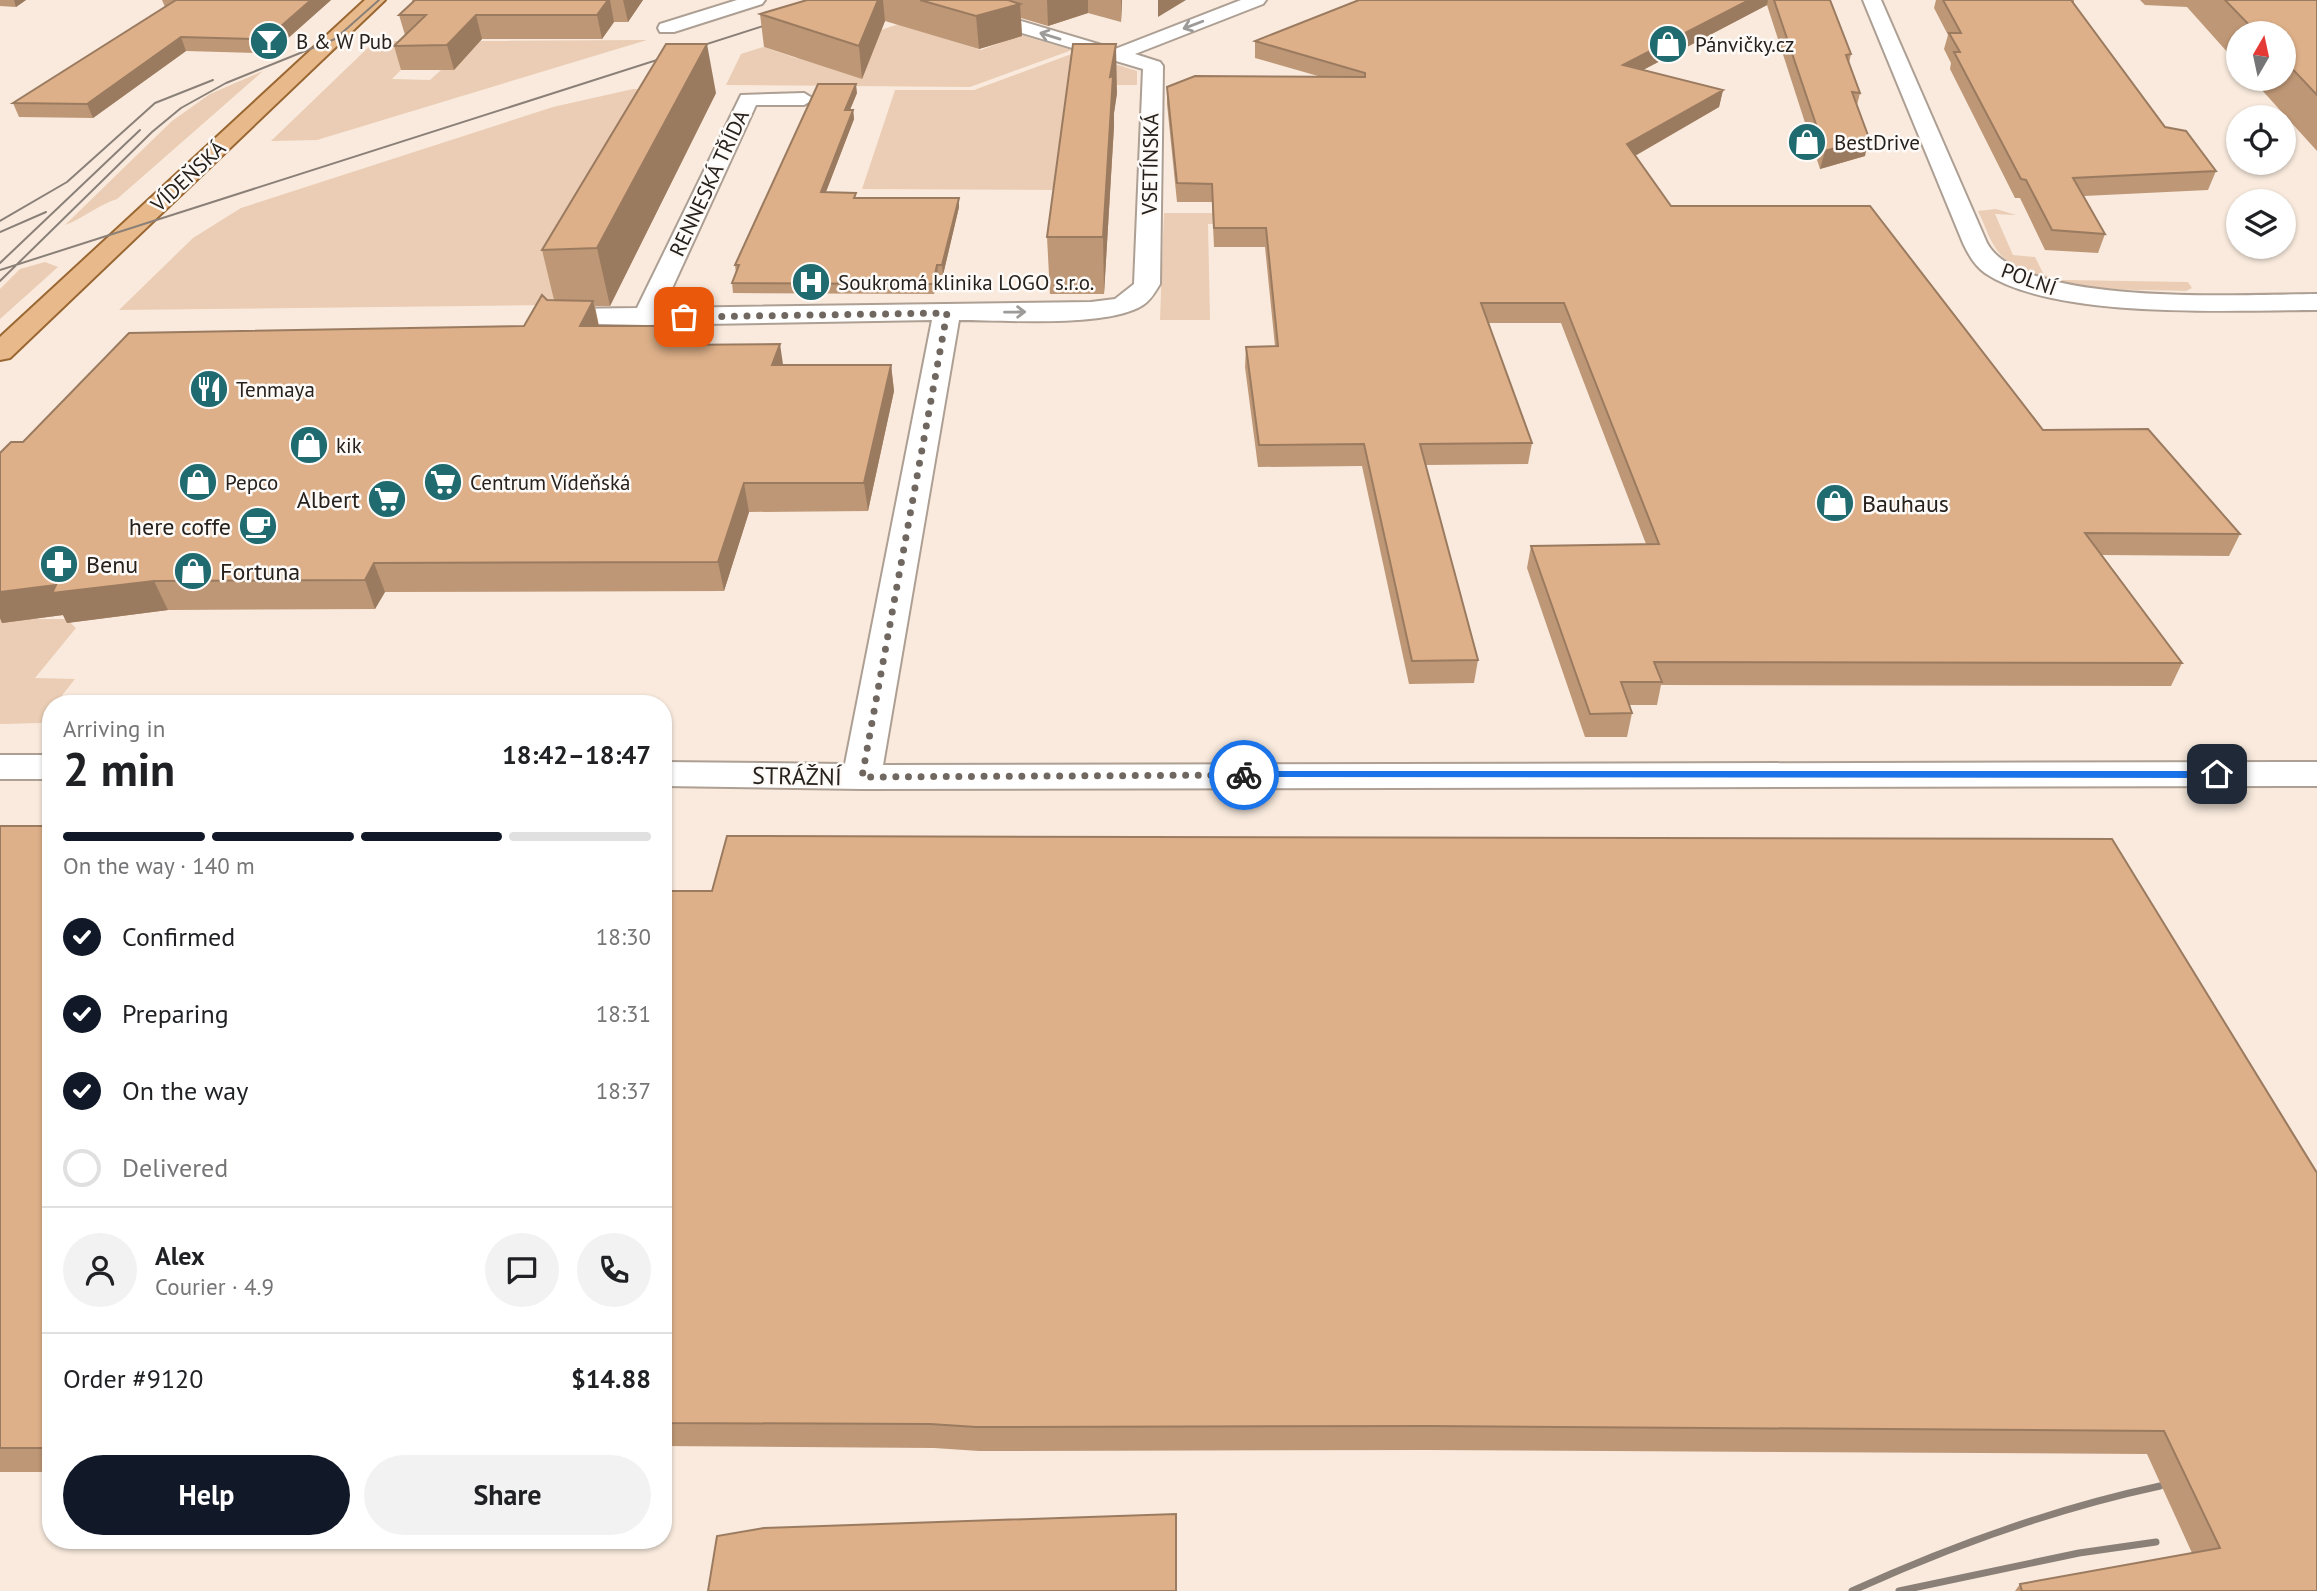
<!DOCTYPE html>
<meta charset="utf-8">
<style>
body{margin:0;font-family:"PT Sans",sans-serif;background:#f2f2f2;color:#202124;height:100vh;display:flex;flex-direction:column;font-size:26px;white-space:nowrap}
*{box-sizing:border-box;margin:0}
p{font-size:23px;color:#757577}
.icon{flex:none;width:38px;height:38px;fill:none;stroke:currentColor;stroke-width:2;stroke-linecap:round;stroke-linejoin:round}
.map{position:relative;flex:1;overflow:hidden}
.drawer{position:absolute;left:42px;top:695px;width:630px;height:854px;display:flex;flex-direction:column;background:#fff;border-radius:28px;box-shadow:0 2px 5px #0004}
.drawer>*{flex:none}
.needle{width:46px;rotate:9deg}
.fabs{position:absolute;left:2226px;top:21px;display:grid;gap:14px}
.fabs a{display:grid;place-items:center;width:70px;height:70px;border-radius:50%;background:#fff;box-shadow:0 2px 5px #0004;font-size:35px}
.pin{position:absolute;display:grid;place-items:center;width:60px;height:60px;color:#fff;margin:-30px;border-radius:14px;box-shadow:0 4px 10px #0006}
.courier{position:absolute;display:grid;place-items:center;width:70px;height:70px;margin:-35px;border:5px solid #1a73e8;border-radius:50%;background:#fff;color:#222;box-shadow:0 2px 9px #0007}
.headline em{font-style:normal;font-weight:800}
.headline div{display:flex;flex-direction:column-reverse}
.headline{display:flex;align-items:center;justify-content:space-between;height:119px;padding:0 21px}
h1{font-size:46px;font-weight:800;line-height:52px}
.bar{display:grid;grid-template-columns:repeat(4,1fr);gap:10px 7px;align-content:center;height:84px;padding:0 21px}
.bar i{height:9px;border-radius:5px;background:#e0e0e0}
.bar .on{background:#111827}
.bar p{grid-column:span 4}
.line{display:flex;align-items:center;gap:18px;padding:0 21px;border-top:2px solid #e0e0e0}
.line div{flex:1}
.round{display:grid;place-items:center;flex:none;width:74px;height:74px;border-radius:37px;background:#f2f2f2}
ol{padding:0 21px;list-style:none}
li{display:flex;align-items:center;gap:21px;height:77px}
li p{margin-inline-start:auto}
li .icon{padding:7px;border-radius:50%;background:#111827;color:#fff;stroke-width:4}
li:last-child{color:#757577}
li i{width:38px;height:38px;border:4px solid #e0e0e0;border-radius:50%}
.primary-button{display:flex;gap:14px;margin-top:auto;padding:14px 21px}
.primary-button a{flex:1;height:80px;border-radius:42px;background:#111827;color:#fff;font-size:28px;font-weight:800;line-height:80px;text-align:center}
.primary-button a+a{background:#f2f2f2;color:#202124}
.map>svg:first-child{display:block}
.green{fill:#eacdb4}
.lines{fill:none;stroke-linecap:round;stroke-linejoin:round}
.minor-casing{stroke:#ad9f93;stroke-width:4}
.major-casing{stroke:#9a6732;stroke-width:4}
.minor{fill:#fff;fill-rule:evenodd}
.major{fill:#e8ba8b;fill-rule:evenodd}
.tram{stroke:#8a8078;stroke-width:2}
.rail{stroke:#8a8078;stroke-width:7}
.wall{fill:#be9776}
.shaded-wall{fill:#9b7b60}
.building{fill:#ddb089;stroke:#9b7b60;stroke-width:2}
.oneway{stroke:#9d9b99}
.route{fill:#1a73e8}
.done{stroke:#706760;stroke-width:7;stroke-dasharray:0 12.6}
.labels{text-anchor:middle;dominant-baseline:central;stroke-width:5;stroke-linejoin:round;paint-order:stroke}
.far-poi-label{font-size:21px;fill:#26211c;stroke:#fdfaf7;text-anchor:start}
.far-street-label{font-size:21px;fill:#26211c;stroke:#fdfaf7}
.poi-label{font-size:24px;fill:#26211c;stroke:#fdfaf7;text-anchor:start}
.street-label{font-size:24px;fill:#26211c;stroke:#fdfaf7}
</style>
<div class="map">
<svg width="2317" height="1591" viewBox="0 0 2317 1591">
<rect width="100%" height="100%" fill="#f9eadd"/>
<path class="green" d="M899,24l82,26 40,-15 51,15 -102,37 -244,-2 15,-31 22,-7 33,11z
M647,40l-330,100 -46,1 104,-100h55l-38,38 38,1 43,-39z
M1077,52l60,19v14h-68l-13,105 -194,-1 33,-99h79z
M263,71l-146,128c-21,7 -33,19 -52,26l107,-104 38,-27z
M633,89h37l-120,216 -431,5 74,-72 48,-30 312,-101z
M1996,209l20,6 -21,-1 18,41 22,2 9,18 19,5 125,2 4,6 -6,3c-50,-2 -151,3 -186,-37 -10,-11 -15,-29 -22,-43z
M1164,213h43l559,12 -558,-1 2,96h-50z
M45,262l13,5 -58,52v-30l20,-20z
M0,619h66l10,9 -41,50 40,1 -19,24 -5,1v6l-10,13 -41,1z"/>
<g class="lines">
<g class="minor-casing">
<path id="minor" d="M737,0h28l-3,4 -88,28h-14l-2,-4 2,-4z
M922,0h28l165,49 126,-49h25l-3,4 -128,50 25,8 3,4 -3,218c-5,8 -9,16 -17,21 -35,23 -141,15 -184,15l-76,445 1434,-3v24l-1455,3 -199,-3v-24l182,2 87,-444 -286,5 -93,-2 -4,-6 4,-6 9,-2 75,-1 104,-213 63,-2 10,6 -10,6h-48l-93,203 428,-6 24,-3 19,-15 9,-215 -218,-65z
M1863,0h18l106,243c35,65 261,51 330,51v16c-85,0 -262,10 -332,-37 -10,-7 -17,-19 -22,-30z
M0,755h51v24h-51z"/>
</g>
<g class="major-casing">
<path id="major" d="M365,0h20l-375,358 -10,2v-23z"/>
</g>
<use href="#minor" class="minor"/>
<use href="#major" class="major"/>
<path class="tram" d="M0,221l67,-39 88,-79 58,-23
M0,232l46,-20
M0,263l140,-133
M0,270l779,-249
M0,281l152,-149 29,-24 45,-25 109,-44 44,-39"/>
<path class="rail" d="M1852,1591c99,-45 201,-82 308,-105
M1899,1591l180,-38 77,-11"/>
</g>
<path class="wall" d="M0,0h26l-10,7 -16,-1z
M162,0h169l-54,48 -19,5 -72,-2 -93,67 -74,-1 -6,-14 152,-96z
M412,0h231l-15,22h-14l-12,17h-120l-28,31h-53l-7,-24 11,-11 -6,-20 14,-13z
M807,0h315l-1,22 -33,-9 -40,13 -27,-8 1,18 -43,13 -94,-28 -23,58 -98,-32 -4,-33z
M1359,0h471l21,54 -2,9 11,30 -3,12 8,51 -45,13 -53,-164 -124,65 80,20 -4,17 -84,49 36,50 372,224 197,104 -11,22 -127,-1 80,108 -11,23 -510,-1 -4,20h-28l3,8 -5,24h-42l-58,-169 4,-22 115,-2 -85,-221h-73l44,120 -4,21 -103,1 53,195 -4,23 -65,1 -47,-218 -104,1 -13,-100 1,-20 29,-1 -10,-99h-51l-2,-45h-35l-10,-98v-17l151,-11 -63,-18v-17z
M1936,0h138v2h-2l93,125 51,44 -8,19 -124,6 21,38 -7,19 -53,-3 -25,-52h-5l-65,-129 1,-6 -7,-14 4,-14 -14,-27z
M2140,0h177v151l-65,-72h32v-46h-46v31l-51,-57 -42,-2z
M716,93l-106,213h-15l4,20h77l4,19 103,20h108l3,26 -26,120 -119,1 -25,79 -339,1 -10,17 -207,1 -101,13 -4,-8 -61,8 -2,-5v-165l23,-11 501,-116 23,-26h7l-12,-50z
M857,93l-7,17h3l1,9 -28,73 31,6 102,9 -16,68h-5l-4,19 -201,-1 -1,-10 4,-10 -1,-8z
M1117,93l-3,20v13l-10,168h-54l-3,-57z
M0,826h51v646h-51z
M2112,839l205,752h-302l5,-7 172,-31 -45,-99 -720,-4 -448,1 -45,-3 -271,-2v-555h49z"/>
<path class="shaded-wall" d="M14,0h12l-10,7z
M311,0h20l-54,48 -19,5 -5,-14z
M608,0h2l4,22 -12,17 -5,-24z
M623,0h20l-15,22z
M878,0h5l2,21 -23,58 -3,-33z
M1047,0h41v13l-40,13z
M1121,0h1l-1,22z
M1158,0h28l-28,17z
M1749,0h19l-1,5 -147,77 3,-17z
M1020,4l2,32 -43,13 -3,-33z
M476,15l6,24 -28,31 -7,-25z
M181,37l5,14 -93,67 -6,-14z
M707,44l9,49 -106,213 -13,-58z
M1116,44l1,49 -3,20v13l-10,168 -1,-57 7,-160z
M856,84l1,9 -11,26 -1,-9z
M1723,90l-4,17 -95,55 3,-18z
M853,110l1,9 -32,83 -1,-10z
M1869,138l-4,18 -45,13 5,-18z
M959,198v9l-16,68 -1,-10z
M937,265l1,10 -4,19 -1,-10z
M593,301l6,26 -19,-1z
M676,326l5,26 -13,-7z
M780,344l4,27 -12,-6z
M891,365l3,26 -26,120 -4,-28z
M744,483l5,29 -25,79 -6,-29z
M374,563l11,29 -10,17 -10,-29z
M154,581l14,29 -101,13 -4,-8 -61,8 -2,-5v-26l56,-7z"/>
<path class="building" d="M176,0h135l-39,34 -19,5 -72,-2 -94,67 -74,-1z
M415,0h193l-11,15h-121l-29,30 -53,1 32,-31h-27z
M807,0h71l-19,46 -99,-32z
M920,0h88l12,4 -44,12z
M1359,0h390l-126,65 100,25 -96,54 44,62h199l173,224 105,-1 92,105 -155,-1 97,130 -528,-1 8,20h-41l11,31 -42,1 -59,-168 128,-2 -95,-241h-83l51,140 -112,1 58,216 -66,1 -48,-217 -105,1 -13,-98 32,-1 -12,-118h-52l-2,-44 -35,-1 -10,-96 28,-11 170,1v-4l-110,-32z
M1774,0h56l21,54 -5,1 14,38 -8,-1 17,46 -44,13z
M1943,0h128l94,127 21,4 30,40 -143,7 32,56 -53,-4 -26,-50 -5,-1 -67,-127h6l-11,-19h12z
M2225,0h92v95l-33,-35v-27h-27z
M666,44h41l-110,204 -55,2z
M1073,44h43l-6,33 3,-1 -10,161h-56z
M818,84h38l-11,26h8l-32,82 35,1 -2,5h105l-17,67h-5l-4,19 -201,-1 7,-18h-4z
M542,295l5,5 46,1 -13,25h96l-8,19 112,-1 -8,21h119l-27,118h-120l-26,79 -344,1 -9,17 -211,1 -102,12 4,-8 -56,7v-139l11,-11h12l106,-109 395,-7z
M0,826h51v622h-51z
M727,836l1385,3 205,334v418h-295l-2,-7 200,-36 -56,-117 -733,-5 -455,1 -46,-3 -267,-1v-532h49z
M1176,1514v77h-468l9,-55 47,-8z"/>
<defs><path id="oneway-shaft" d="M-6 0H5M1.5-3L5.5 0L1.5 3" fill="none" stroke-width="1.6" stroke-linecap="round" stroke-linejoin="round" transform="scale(1.75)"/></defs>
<g class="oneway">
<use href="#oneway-shaft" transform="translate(1193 25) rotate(159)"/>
<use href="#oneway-shaft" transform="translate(1050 36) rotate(-163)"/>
<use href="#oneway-shaft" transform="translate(1015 312) rotate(-1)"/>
</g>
<path class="route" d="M1244,771h973l6,3 -6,4 -977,-1v-5z"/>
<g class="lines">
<path class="done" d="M684,317l263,-4 -85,464 382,-2"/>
</g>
<defs>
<g id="bar-disc" transform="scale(2.0125)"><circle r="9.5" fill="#1f6b6f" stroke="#fdfaf7"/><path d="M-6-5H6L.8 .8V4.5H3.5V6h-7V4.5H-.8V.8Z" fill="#fff"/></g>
<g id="shop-disc" transform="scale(2.0125)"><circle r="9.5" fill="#1f6b6f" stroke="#fdfaf7"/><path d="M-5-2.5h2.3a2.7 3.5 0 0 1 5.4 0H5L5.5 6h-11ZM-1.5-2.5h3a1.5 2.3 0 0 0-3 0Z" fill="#fff"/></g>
<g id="hospital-disc" transform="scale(2.0125)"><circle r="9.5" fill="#1f6b6f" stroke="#fdfaf7"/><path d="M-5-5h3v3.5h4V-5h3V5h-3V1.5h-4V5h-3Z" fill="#fff"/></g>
<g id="restaurant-disc" transform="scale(2.0125)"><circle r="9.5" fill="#1f6b6f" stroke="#fdfaf7"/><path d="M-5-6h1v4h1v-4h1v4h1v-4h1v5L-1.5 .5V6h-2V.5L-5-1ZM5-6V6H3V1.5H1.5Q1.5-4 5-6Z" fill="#fff"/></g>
<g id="supermarket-disc" transform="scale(2.0125)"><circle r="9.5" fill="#1f6b6f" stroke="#fdfaf7"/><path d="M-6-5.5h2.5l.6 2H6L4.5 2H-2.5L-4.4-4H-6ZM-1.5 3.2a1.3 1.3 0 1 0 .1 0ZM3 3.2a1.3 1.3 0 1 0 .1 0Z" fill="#fff"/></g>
<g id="cafe-disc" transform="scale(2.0125)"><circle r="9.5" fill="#1f6b6f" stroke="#fdfaf7"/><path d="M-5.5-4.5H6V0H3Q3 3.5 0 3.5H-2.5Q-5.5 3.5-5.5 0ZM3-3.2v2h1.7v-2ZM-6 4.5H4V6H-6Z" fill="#fff"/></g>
<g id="pharmacy-disc" transform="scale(2.0125)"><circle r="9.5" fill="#1f6b6f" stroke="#fdfaf7"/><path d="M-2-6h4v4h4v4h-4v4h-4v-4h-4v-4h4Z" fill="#fff"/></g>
</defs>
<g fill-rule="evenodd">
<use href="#bar-disc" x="269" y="41"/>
<use href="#shop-disc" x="1668" y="44"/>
<use href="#shop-disc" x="1807" y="142"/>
<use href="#hospital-disc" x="811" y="282"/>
<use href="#restaurant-disc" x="209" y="389"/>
<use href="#shop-disc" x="309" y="445"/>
<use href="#shop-disc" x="198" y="482"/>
<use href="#supermarket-disc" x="443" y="482"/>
<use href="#supermarket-disc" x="387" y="499"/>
<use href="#shop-disc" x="1835" y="503"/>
<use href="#cafe-disc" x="258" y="526"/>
<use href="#pharmacy-disc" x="59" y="564"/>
<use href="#shop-disc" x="193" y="571"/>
</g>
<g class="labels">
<g class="far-poi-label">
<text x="296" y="41">B &amp; W Pub</text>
<text x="1695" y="44">Pánvičky.cz</text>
<text x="1834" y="142">BestDrive</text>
<text x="838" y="282">Soukromá klinika LOGO s.r.o.</text>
<text x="236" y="389">Tenmaya</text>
<text x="336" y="445">kik</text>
<text x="225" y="482">Pepco</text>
<text x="470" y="482">Centrum Vídeňská</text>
</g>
<g class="far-street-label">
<text transform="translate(1150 164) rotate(-89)">VSETÍNSKÁ</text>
<text transform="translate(188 176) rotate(-43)">VÍDEŇSKÁ</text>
<text transform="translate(709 183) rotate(-65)">RENNESKÁ TŘÍDA</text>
<text transform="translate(2029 279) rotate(20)">POLNÍ</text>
</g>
<g class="poi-label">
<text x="360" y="499" text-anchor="end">Albert</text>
<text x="1862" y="503">Bauhaus</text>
<text x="231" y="526" text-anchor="end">here coffe</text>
<text x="86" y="564">Benu</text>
<text x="220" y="571">Fortuna</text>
</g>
<g class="street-label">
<text transform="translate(797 776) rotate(1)">STRÁŽNÍ</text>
</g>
</g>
</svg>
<div class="fabs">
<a><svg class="needle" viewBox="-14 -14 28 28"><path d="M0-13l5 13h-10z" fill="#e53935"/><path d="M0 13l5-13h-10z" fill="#757577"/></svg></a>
<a><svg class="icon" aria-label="locate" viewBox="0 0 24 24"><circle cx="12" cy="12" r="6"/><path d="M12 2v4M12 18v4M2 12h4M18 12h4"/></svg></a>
<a><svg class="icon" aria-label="layers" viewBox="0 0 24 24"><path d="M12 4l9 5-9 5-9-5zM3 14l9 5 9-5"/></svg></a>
</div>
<div class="pin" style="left:684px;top:317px;background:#ea580c"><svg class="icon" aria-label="bag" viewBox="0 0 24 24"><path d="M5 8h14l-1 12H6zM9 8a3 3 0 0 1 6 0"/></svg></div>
<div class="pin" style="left:2217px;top:774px;background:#1f2937"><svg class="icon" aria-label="home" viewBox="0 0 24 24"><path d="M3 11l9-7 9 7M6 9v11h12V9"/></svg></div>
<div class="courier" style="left:1244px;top:775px"><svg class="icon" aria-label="bike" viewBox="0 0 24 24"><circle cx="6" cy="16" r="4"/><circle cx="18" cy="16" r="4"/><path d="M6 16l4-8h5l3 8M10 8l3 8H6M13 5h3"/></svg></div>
<section class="drawer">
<div class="headline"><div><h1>2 min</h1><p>Arriving in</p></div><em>18:42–18:47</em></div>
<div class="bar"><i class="on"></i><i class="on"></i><i class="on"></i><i></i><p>On the way · 140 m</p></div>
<ol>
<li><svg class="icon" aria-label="check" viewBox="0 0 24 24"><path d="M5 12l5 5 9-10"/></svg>Confirmed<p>18:30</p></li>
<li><svg class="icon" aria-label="check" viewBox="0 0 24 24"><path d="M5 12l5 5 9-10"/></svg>Preparing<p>18:31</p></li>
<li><svg class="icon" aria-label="check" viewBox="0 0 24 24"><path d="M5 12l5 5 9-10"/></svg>On the way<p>18:37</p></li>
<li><i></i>Delivered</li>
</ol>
<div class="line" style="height:126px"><a class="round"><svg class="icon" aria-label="person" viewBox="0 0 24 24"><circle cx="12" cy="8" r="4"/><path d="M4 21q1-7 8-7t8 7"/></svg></a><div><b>Alex</b><p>Courier · 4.9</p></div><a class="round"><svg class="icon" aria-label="chat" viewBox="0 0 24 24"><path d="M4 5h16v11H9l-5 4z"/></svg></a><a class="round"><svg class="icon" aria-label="phone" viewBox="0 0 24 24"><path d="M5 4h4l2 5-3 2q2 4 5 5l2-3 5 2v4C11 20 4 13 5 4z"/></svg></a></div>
<div class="line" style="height:91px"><div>Order #9120</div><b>$14.88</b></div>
<div class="primary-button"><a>Help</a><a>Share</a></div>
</section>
</div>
